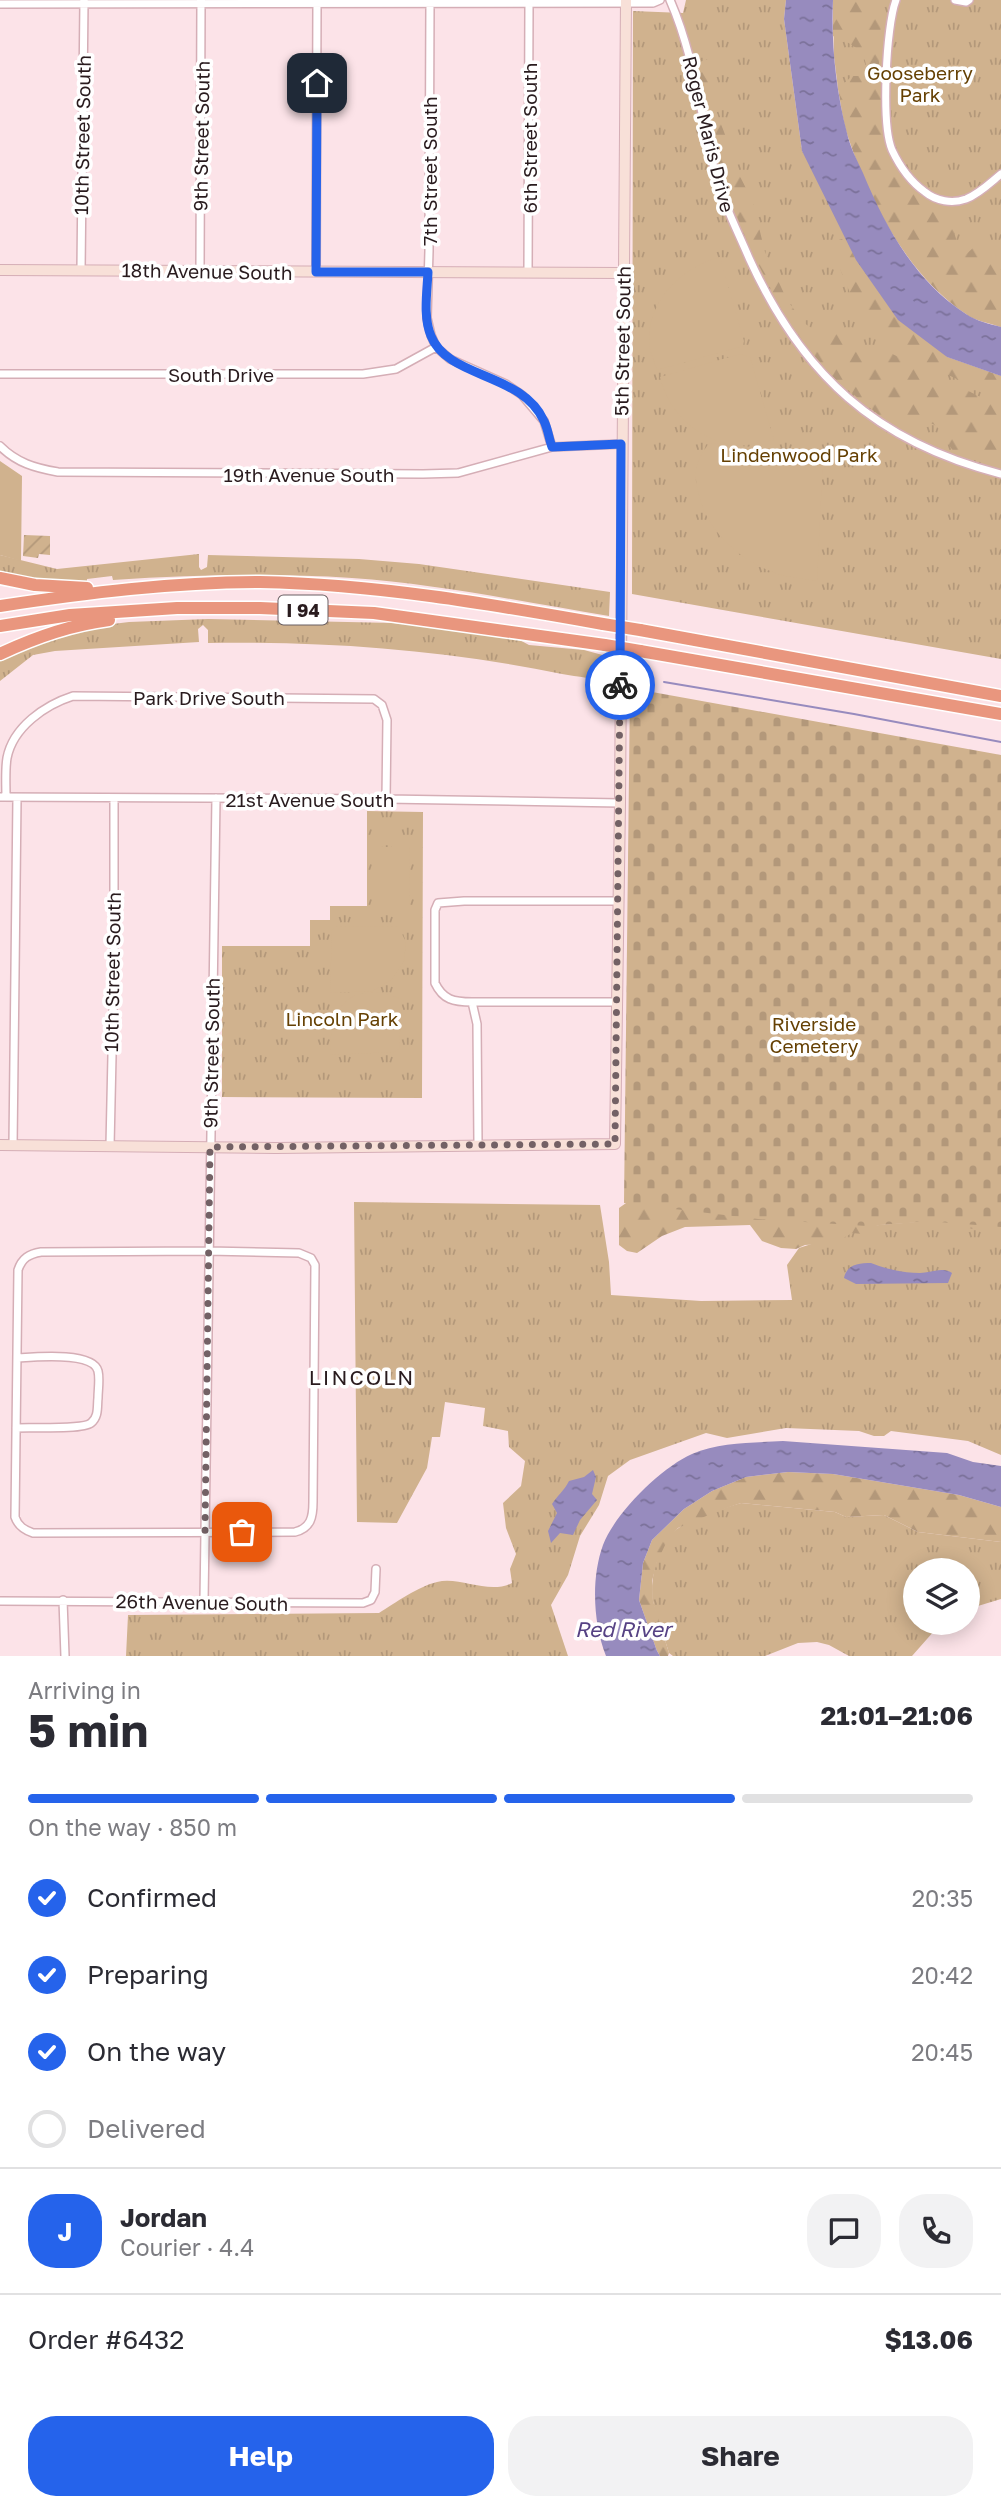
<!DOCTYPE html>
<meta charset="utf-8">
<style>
body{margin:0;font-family:"Golos Text",sans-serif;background:#f2f2f3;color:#2b2b33;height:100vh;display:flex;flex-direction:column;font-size:26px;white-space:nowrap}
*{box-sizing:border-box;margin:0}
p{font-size:23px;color:#7c7c81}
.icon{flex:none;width:38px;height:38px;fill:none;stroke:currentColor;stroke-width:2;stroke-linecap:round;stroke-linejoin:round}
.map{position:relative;height:1656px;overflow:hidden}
.drawer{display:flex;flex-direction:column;background:#fff;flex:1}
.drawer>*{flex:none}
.tools{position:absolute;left:903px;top:1558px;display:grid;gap:14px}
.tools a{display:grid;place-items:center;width:77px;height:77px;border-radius:50%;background:#fff;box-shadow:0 4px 18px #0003;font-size:35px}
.pin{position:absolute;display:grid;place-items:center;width:60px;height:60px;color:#fff;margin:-30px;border-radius:14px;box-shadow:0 4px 10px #0006}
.courier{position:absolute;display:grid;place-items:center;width:70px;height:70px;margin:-35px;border:5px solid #2563eb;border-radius:50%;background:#fff;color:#222;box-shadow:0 2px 9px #0007}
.overview em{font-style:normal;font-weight:700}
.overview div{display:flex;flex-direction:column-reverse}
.overview{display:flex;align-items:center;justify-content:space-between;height:119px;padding:0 28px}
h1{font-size:46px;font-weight:700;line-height:52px}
.bar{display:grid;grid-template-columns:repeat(4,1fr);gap:10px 7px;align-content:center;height:84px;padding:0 28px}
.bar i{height:9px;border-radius:5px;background:#e1e1e2}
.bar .active{background:#2563eb}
.bar p{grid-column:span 4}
.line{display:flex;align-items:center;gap:18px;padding:0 28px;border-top:2px solid #e1e1e2}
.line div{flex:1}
.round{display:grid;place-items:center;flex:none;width:74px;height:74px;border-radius:28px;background:#f2f2f3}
ol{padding:0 28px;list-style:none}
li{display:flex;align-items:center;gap:21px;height:77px}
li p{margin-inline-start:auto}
li .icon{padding:7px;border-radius:50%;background:#2563eb;color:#fff;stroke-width:4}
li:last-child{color:#7c7c81}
li i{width:38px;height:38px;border:4px solid #e1e1e2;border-radius:50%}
.action{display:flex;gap:14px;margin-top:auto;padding:14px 28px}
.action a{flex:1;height:80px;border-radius:28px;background:#2563eb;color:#fff;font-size:28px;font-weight:700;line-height:80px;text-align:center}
.action a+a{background:#f2f2f3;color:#2b2b33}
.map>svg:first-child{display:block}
.grass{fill:url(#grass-tufts)}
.forest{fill:url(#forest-firs)}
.cemetery{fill:url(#cemetery-stones)}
.garden{fill:url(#garden-furrows)}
.pitch{fill:#d0b28e}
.water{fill:url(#water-ripples)}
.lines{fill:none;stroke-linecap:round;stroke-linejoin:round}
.stream{stroke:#978bbe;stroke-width:2}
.street-casing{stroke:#d5aeb6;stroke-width:10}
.secondary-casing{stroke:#d5aeb6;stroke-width:12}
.highway-casing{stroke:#fff;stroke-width:15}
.street{stroke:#fff;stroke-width:7}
.secondary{stroke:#f8e0d8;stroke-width:10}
.highway{stroke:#e9967e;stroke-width:12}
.highway-bridge-casing{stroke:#fff;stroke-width:15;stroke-linecap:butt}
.highway-bridge{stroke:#e9967e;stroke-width:12}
.done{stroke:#736165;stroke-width:7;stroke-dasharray:0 12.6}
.route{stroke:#2563eb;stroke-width:9}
.labels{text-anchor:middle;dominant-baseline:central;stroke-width:7;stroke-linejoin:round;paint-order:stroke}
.shield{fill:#fff;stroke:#695f62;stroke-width:2}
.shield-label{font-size:18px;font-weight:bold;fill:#291b1e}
.park-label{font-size:19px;fill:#654003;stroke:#fff}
.street-label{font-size:19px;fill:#291b1e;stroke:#fff}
.neighbourhood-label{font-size:21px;letter-spacing:2px;fill:#291b1e;stroke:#fff}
.water-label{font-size:21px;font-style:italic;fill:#564284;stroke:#fff}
</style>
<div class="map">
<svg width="1001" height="1656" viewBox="0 0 1001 1656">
<defs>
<pattern id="grass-tufts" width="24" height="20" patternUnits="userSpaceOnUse" patternTransform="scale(1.75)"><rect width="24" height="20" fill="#d0b28e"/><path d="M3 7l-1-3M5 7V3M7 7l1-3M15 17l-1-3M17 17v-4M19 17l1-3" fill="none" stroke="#b3987a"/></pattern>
<pattern id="forest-firs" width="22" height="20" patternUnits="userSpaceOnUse" patternTransform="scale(1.75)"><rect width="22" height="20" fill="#d0b28e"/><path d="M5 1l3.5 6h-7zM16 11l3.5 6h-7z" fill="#b3987a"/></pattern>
<pattern id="cemetery-stones" width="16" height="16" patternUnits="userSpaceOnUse" patternTransform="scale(1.75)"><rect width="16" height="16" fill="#d0b28e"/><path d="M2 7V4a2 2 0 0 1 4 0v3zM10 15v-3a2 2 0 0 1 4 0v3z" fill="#b3987a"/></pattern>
<pattern id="garden-furrows" width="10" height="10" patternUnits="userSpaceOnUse" patternTransform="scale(1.75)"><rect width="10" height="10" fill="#d0b28e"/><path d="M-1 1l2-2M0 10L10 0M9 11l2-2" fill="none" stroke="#b3987a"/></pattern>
<pattern id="water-ripples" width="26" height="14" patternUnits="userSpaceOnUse" patternTransform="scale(1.75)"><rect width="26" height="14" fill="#978bbe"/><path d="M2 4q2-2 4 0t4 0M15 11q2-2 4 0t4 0" fill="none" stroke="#7b719a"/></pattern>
</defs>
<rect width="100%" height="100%" fill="#fce3e8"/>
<path class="grass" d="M686,0h100l-2,19 18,132 145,206 54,19v283l-369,-65 1,-583 50,2z
M833,0h168v327l-33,-11 -130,-227 -4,-33z
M199,554v13l2,3 6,-3 1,-12 151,4 60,5 191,28 -1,24c-85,-14 -171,-32 -257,-38 -79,-5 -159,-3 -239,2l-1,-4 -25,3v3c-30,0 -58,-2 -87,-11v-16l57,14z
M208,619l186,4 122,15 13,7 55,5 26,7 -1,25c-15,-4 -31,-5 -47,-8 -116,-24 -235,-33 -354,-31v-13l-5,-5 -5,4 1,13 -144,9 -22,4 -33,26v-23l80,-30 49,-6z
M367,811l56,1 -1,286 -200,-1v-151h88v-26h20v-14h37z
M354,1202l246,3 9,57 2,33 90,6 91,-1 -5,-35 12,-17 68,-22 60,-5 74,6v228l-33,-14 -77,-10 -7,5h-10l-15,-5 -73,-3 -59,10 -21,-5 -76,27 -22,16 -9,29 -19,31 -12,39 -17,30 17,51h-442l2,-41 251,-2c16,-10 40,-27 58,-31 23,-6 51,13 75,1l-2,-14 6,-15 -10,-26 -3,-25 18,-17 4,-25 -16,-14 -1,-16 -25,-5 2,-18 -40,-6 -5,35h-8l-5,31 -30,55 -40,-1z
M741,1503l94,9 11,5 38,-2 34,17 83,10v57l-33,10v-39h-53v52h27l-30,34h-63l-20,-11 -12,-3 -19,1 -33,13h-92l-4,-3c-5,-17 -13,-35 -16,-52 -4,-23 6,-61 27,-74 18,-11 41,-18 61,-24z"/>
<path class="forest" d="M833,0h49l-3,64 -6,3 -7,-2c-2,-17 -19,-23 -33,-29z
M708,59l5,3v36l4,15 24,65 12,25 12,49 22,48 17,23 12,8 9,-3 16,1 15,21 6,4 14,-8 125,61v61c-9,-4 -10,-12 -19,-17 -37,15 -29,-14 -49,-27l-54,-9 -42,-34 -44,-49 -42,-82 -27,-64 -27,-123z
M852,76h12l19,10c3,61 -2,100 63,124 8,15 9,32 17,47l10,-9 25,-2 3,4 -3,11 3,9v57c-11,-4 -26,-6 -35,-13 -57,-37 -97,-113 -118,-177 -5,-15 -7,-32 -10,-48z
M845,238l11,22 42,60 49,37 54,19v23c-35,-17 -109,-45 -132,-73 -16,-19 -29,-60 -40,-83z
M1001,1196v33h-28l-22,-5 -28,-2 -45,3 -15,9 -11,-1 -17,10 -30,2 -9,4 -15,-1 -19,-7 -12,-16 -65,2 -23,9 -25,17 -10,-2 -8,-6v-37l10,-7z
M788,1472l45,2 126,21 42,12v35l-83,-10 -34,-17 -38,2 -11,-5 -94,-9 -23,8 -40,17 -11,13 -10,21 -5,19 1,20 16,52 -1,3h-8l-3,-5 -18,-51 4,-37 9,-23 32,-31 28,-18 34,-14z"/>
<path class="cemetery" d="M630,688l371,67v472l-74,-6 -60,5 -109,-7 -134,-16z"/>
<path class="garden" d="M24,535l26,1v19l-11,-1 -1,4 -15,-2z"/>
<path class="pitch" d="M720,257l24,84 -1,5 -86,24c-2,-6 -5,-14 -7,-21 -7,-45 31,-82 70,-92z
M740,354l10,3 24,83 -33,6 34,3 44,8 4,4 -6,120c-11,-2 -22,-3 -32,-5 -38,-10 -75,-40 -85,-77 -7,-25 -6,-35 9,-56l24,2c-37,-7 -64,-32 -73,-68z
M0,461l22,15 -1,85 -21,-6z
M373,847h36l1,58h-37z
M398,926l8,16 -2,19 -12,18 -19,12 -43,2 2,-63 3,-3z
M379,992l23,7 -3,50 -5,3 -64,3c0,-22 3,-50 26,-60 7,-2 16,-2 23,-3z"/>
<path class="water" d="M786,0h47c-2,44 3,90 14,133 3,14 10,27 16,40 23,55 52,108 103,141 10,7 24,10 35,13v49l-54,-19 -49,-37 -42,-60 -54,-109 -18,-132z
M871,1263c15,6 32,10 49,10 11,0 22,-7 32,0l-4,10 -92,1 -12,-6c3,-14 15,-15 27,-15z
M783,1441l164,12 26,9 28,4v41l-42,-12 -126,-21 -45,-2 -42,5 -34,14 -28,18 -32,31 -9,23 -4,37 18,51 3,5h-54c-13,-33 -15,-78 -3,-111 12,-32 59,-78 89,-91 28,-12 62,-11 91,-13z
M593,1470l3,7 -4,17 5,6 -17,20 -7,15 -13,-2 -9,10 -3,-12 9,-18 -5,-9c5,-8 12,-13 17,-23l15,-4z"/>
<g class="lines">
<path class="stream" d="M664,682l190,32 147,28"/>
<g class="street-casing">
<path id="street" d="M670,0c25,57 31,120 47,180 8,27 21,52 32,78 53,117 127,184 252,216
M896,0c-10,26 -15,124 -4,150 7,15 19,32 33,42 11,9 27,12 41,7 13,-5 24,-16 35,-25
M955,0l11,2 3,-2
M430,1l-1,250 -2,67 4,17 5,12 14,12 56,25 16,11 22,26 8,26
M0,4l653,-1 7,-3
M81,270l3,-269
M200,271l1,-270
M316,272l1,-271
M528,273l1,-270
M0,374h363l33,-5 40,-22
M0,446c17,17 35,22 58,26l365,2 35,-1 94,-26 69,-3
M0,797l386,2 234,4
M6,797c0,-12 -1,-27 1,-39 6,-31 38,-53 66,-62l301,3 8,6 5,15 -1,79
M472,1002h145
M478,1144l-1,-120 -5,-22c-18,0 -29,-2 -37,-19v-73l3,-7 26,-2h154
M13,1146l4,-348
M110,1146l4,-181v-166
M208,1251l91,2 12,5 4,7 -2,237c0,15 -2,26 -18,30l-262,1c-9,-3 -15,-7 -18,-16l3,-247c4,-12 11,-16 23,-18z
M16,1428c14,-1 66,2 75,-5 8,-6 6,-17 7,-25 0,-8 2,-19 0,-27 -5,-20 -65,-14 -81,-13
M63,1600l2,56
M0,1601l363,2 8,-3 4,-8 1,-23
M204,1601l12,-803"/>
</g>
<g class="secondary-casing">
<path id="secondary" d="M0,270l623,3
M0,1145l276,3 339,-4 5,-341 6,-803"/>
</g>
<g class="highway-casing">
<path id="highway" d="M0,578l35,7 52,3
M0,606c86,-13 173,-24 260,-24 115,2 230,22 343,42
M0,626l70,-11 107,-7h83l114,5 231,32
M640,630l361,66
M640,651l361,63
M0,654c36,-17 70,-29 109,-34"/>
</g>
<use href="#street" class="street"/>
<use href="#secondary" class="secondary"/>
<use href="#highway" class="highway"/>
<g class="highway-bridge-casing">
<path id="highway-bridge" d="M603,624l37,6
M605,645l35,6"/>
</g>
<use href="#highway-bridge" class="highway-bridge"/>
</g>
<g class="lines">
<path class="done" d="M242,1532l-37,-1 5,-384 405,-3 5,-459"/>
<path class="route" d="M317,83l-1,189h112c-1,21 -5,45 3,64 17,43 91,36 113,85 4,8 5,18 8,26l69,-3 -1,241"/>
</g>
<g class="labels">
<rect class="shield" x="278.5" y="595.5" width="49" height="29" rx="5"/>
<g class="shield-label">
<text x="303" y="610">I 94</text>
</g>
<g class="park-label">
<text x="920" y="72">Gooseberry<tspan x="920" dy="22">Park</tspan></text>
<text x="799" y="454">Lindenwood Park</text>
<text x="342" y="1018">Lincoln Park</text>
<text x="814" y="1023">Riverside<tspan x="814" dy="22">Cemetery</tspan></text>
</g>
<g class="street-label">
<text transform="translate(709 134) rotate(76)">Roger Maris Drive</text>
<text transform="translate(82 135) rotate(-89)">10th Street South</text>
<text transform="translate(201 136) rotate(-89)">9th Street South</text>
<text transform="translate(529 138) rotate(-90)">6th Street South</text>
<text transform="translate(429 171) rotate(-90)">7th Street South</text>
<text transform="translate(207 271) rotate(1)">18th Avenue South</text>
<text transform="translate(622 341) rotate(-89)">5th Street South</text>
<text x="221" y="374">South Drive</text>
<text x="309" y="474">19th Avenue South</text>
<text x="209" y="697">Park Drive South</text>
<text x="310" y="799">21st Avenue South</text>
<text transform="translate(112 972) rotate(-89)">10th Street South</text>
<text transform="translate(211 1053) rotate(-89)">9th Street South</text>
<text transform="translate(202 1602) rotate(1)">26th Avenue South</text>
</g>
<g class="neighbourhood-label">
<text x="362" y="1377">LINCOLN</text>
</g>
<g class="water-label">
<text x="623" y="1629">Red River</text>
</g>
</g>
</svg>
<div class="tools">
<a><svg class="icon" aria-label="layers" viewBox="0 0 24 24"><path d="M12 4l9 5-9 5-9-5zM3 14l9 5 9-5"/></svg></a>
</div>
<div class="pin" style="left:242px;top:1532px;background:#ea580c"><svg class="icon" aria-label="bag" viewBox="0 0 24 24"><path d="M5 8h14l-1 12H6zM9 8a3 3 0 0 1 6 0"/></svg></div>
<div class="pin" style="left:317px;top:83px;background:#1f2937"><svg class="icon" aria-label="home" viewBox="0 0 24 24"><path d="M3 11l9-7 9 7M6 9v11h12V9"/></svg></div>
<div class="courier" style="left:620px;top:685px"><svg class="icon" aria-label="bike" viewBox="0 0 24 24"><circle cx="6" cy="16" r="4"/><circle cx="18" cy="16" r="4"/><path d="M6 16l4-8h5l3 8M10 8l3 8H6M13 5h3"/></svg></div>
</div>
<section class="drawer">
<div class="overview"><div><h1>5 min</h1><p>Arriving in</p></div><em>21:01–21:06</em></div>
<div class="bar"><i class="active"></i><i class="active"></i><i class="active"></i><i></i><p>On the way · 850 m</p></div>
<ol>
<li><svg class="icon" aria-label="check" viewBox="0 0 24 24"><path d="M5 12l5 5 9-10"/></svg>Confirmed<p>20:35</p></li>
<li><svg class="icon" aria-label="check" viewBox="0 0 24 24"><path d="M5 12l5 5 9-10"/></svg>Preparing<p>20:42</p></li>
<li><svg class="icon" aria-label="check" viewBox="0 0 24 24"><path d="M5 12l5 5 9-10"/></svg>On the way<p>20:45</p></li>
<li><i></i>Delivered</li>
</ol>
<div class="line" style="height:126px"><b class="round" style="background:#2563eb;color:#fff">J</b><div><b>Jordan</b><p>Courier · 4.4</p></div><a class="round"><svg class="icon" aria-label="chat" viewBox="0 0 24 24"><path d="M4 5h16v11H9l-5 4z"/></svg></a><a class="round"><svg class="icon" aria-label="phone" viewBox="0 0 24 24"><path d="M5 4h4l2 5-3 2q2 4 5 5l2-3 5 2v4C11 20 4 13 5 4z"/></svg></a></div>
<div class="line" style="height:91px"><div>Order #6432</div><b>$13.06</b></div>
<div class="action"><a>Help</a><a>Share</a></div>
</section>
